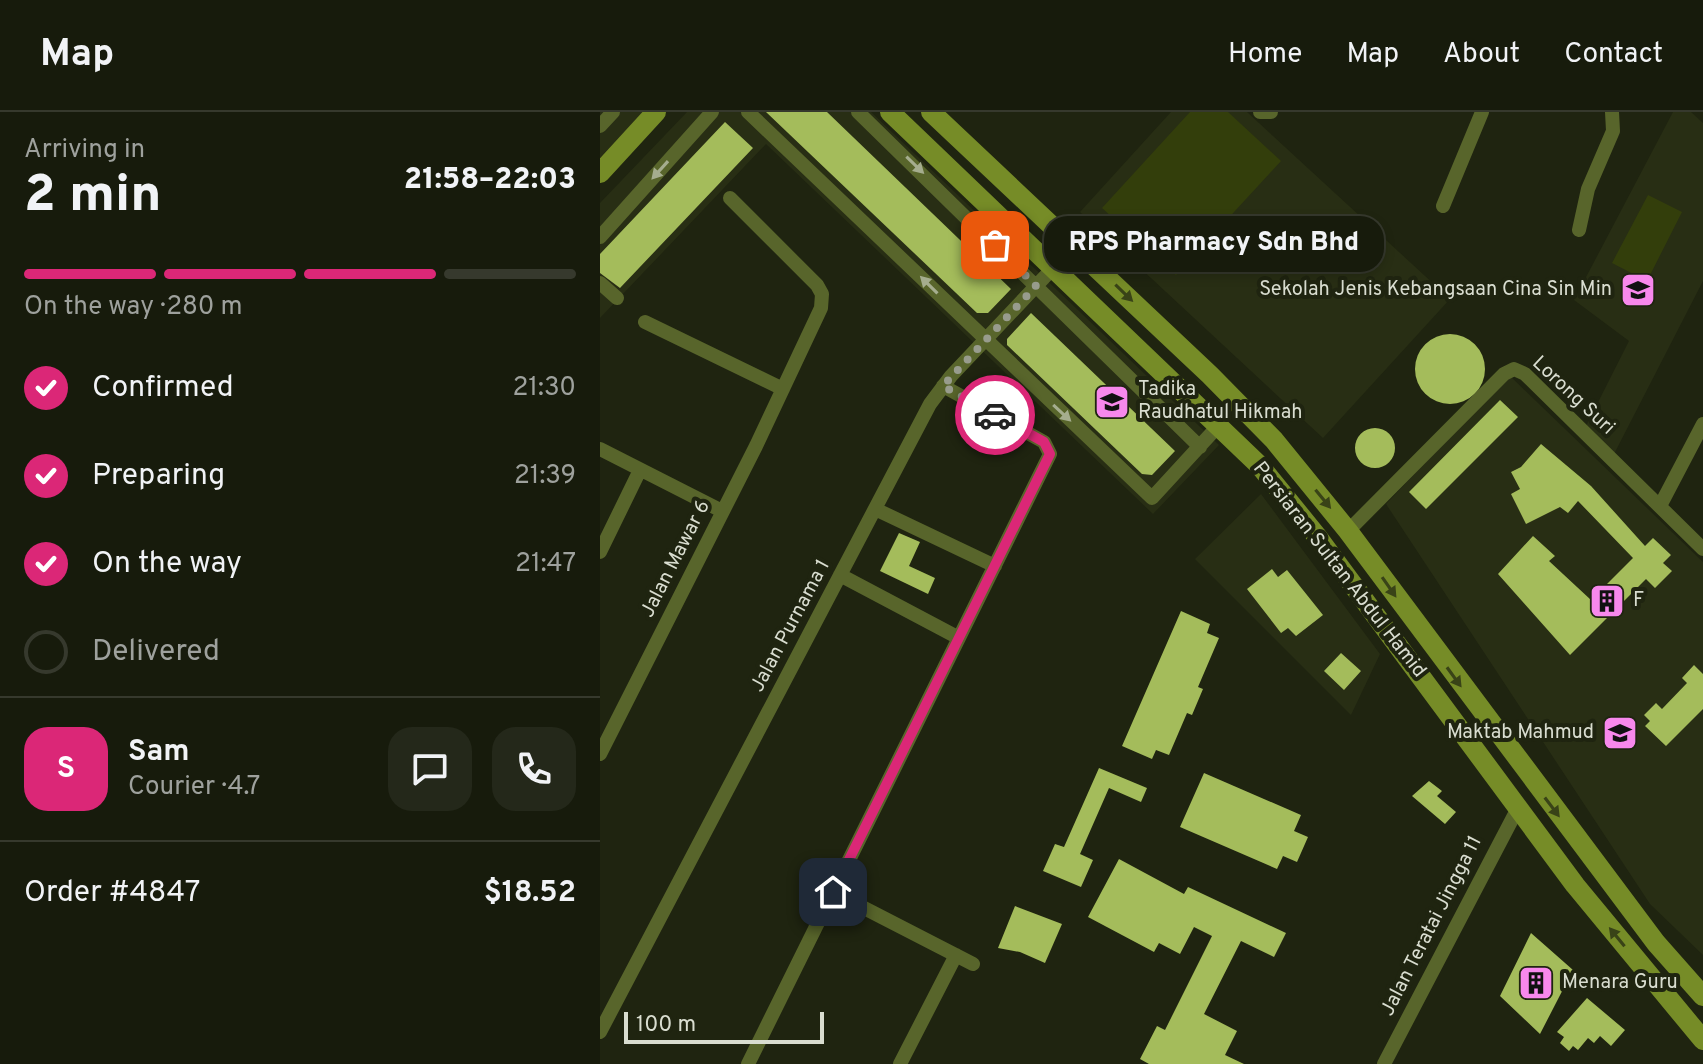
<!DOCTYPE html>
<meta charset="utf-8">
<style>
body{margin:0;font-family:Overpass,sans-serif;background:#24281a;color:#f1f3f6;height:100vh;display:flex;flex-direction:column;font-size:30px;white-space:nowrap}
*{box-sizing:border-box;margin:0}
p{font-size:26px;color:#9ea19d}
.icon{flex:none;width:44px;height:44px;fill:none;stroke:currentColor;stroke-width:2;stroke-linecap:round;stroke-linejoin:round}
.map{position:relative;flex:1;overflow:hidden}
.details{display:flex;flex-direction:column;background:#171b0c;width:600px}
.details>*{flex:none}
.scale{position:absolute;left:24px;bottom:20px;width:200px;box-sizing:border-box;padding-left:8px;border:4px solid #d9ddd0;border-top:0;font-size:22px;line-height:28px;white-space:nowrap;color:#d9ddd0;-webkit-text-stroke:6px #1f2410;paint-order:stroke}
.pin{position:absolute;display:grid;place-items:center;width:68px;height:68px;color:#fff;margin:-34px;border-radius:16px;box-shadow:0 4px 12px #0006}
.courier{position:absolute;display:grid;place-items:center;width:80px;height:80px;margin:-40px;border:6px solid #db2777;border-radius:50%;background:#fff;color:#222;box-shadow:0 2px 10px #0007}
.bubble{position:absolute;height:56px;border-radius:24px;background:#171b0c;box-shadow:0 4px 12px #0003,0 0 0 2px #36392d;font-size:26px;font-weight:800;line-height:56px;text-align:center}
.overview em{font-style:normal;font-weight:800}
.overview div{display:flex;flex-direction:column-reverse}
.overview{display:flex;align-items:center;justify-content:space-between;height:136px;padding:0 24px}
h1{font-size:52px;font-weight:800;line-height:60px}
.bar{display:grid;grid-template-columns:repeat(4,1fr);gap:12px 8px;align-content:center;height:96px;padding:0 24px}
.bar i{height:10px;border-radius:6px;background:#36392d}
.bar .active{background:#db2777}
.bar p{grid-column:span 4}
.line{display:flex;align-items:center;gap:20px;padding:0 24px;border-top:2px solid #36392d}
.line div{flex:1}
.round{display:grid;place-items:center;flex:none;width:84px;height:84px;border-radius:24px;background:#24281a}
ol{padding:0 24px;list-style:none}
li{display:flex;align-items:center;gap:24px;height:88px}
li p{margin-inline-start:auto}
li .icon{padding:8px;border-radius:50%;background:#db2777;color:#fff;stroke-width:4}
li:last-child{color:#9ea19d}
li i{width:44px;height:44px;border:4px solid #36392d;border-radius:50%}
header{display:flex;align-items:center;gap:48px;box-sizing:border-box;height:112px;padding:0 40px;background:#171b0c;border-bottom:2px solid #36392d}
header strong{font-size:38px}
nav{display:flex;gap:44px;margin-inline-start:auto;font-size:28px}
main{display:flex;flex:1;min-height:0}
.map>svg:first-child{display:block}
.built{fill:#282e14}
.green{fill:#333e0b}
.building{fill:#a4bc5b}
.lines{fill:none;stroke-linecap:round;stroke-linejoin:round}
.street{stroke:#58652b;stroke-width:14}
.secondary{stroke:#768c27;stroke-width:20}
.oneway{fill:#a5ad8e}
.oneway2{fill:#394317}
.done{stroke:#989c8d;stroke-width:8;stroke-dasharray:0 14.4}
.route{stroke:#db2777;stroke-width:10}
.labels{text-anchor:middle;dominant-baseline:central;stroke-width:8;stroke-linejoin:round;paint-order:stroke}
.poi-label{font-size:20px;fill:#d9ddd0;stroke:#1f2410;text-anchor:start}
.street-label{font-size:20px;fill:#d9ddd0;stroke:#1f2410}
</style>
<header>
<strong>Map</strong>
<nav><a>Home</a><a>Map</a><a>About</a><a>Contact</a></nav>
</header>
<main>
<section class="details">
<div class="overview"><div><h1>2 min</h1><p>Arriving in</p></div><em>21:58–22:03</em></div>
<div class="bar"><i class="active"></i><i class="active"></i><i class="active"></i><i></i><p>On the way · 280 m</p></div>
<ol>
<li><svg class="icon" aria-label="check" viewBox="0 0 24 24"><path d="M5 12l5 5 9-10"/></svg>Confirmed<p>21:30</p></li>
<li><svg class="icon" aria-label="check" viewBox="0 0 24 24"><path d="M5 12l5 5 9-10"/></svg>Preparing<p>21:39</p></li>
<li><svg class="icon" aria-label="check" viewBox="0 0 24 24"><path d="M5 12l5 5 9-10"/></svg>On the way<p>21:47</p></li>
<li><i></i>Delivered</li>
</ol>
<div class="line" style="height:144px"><b class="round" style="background:#db2777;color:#fff">S</b><div><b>Sam</b><p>Courier · 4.7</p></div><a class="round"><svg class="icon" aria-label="chat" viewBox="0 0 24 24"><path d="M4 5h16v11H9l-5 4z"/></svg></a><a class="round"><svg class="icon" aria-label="phone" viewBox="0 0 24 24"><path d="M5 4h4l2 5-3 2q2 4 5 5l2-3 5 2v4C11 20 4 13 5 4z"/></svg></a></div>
<div class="line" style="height:104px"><div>Order #4847</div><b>$18.52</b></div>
</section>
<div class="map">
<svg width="1103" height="952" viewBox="0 0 1103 952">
<rect width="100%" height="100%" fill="#1f2410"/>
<path class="built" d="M0,0h43l-43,46z
M87,0h184l348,333 -66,69 -387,-370 -166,174v-115z
M571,0h76l203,187 -127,139 -243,-226z
M1073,0h18l12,11v158l-90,175 -27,-30 43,-85 -55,-41z
M909,263l194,187v393l-53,-51 -264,-400z
M661,382l119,160 -29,61 -156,-156z"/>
<path class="green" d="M590,0h38l53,49 -105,114 -74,-67z
M1048,83l34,17 -35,69 -35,-18z"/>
<path class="building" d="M166,0h61l184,177 -23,24h-11z
M125,10l28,26 -133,140 -20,-15v-19z
M431,201l144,138 -23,24 -10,-1 -135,-129v-6z
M815 257a35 35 0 1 1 70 0a35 35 0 1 1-70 0Z
M900,288l18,17 -92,92 -17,-17z
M755 336a20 20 0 1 1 40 0a20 20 0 1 1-40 0Z
M941,332l50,42 54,60 8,-8 18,17 -8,8 9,8 -17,17 -9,-9 -76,76 -72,-81 35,-38 22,20 -6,5 42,39 42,-42 -55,-57 -10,12 -8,-6 -34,17 -15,-30 9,-5 -9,-17 10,-5z
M299,421l21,9 -11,24 26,12 -7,16 -48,-23z
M672,457l6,8 9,-7 36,45 -27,21 -8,-8 -7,5 -34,-44z
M581,499l29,13 -3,9 12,5 -21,49 5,2 -11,26 -5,-2 -18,42 -13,-5 -4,9 -30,-13z
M741,541l20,18 -17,19 -20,-19z
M1094,553l9,9v35l-37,37 -21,-20 5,-5 -6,-6 12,-12 6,6 25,-26 -5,-5z
M499,656l48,20 -6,14 -32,-14 -29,66 13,6 -12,27 -38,-16 12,-27 9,3z
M604,661l97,42 -7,16 14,6 -11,25 -14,-6 -6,13 -97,-42z
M829,669l13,10 -5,5 19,16 -11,12 -33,-28z
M519,747l65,35 4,-7 98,46 -12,24 -33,-16 -37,73 33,17 -12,24 19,9h-95l-9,-5 17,-33 8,4 47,-94 -18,-9 -14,27 -21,-11 -5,9 -66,-35z
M415,794l47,18 -17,39 -25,-11 -22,-4z
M931,821l42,37 -33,64 -40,-38z
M987,886l38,32 -14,16 -11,-10 -6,7 -6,-5 -10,12 -5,-4 -4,5 -9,-8 4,-6 -7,-5z"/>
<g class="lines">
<path class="street" d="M148,0l404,386 68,-74
M258,0l342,335
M660,0h11
M0,14l13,-14
M843,94l39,-94
M979,118l9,-41 25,-58 -1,-19
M0,125l112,-125
M0,171l17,15
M45,210l138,67
M0,337l122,62
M1060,394l43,-82
M275,397l120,57
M748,419l156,-157 10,-5 11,5 178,175
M0,440l40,-82
M240,463l119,63
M0,642l156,-308 65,-138 1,-14 -5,-9 -87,-87
M233,780l140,72
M0,920l330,-628 21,-28 104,-110
M148,952l302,-610 -6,-12 -101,-56
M300,952l56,-109
M784,952l134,-256"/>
<path class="secondary" d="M290,0l370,354 56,69 259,350 128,155
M331,0l279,263 64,65 74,91 308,412 47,53
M0,61l56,-61"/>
</g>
<defs><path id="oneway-solid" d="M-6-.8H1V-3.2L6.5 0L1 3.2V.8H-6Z" transform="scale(2)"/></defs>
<g class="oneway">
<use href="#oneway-solid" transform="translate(315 53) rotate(44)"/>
<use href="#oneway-solid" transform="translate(60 58) rotate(132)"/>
<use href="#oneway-solid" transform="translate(329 173) rotate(-135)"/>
<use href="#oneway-solid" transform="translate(462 301) rotate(43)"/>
</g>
<g class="oneway2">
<use href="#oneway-solid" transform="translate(524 181) rotate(44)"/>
<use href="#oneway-solid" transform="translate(723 387) rotate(51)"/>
<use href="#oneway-solid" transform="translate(789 475) rotate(55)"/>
<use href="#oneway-solid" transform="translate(854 565) rotate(54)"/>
<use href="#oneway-solid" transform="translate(952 695) rotate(53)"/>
<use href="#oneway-solid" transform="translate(1017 825) rotate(-129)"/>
</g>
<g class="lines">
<path class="done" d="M395,133l41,41 -93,100 52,29"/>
<path class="route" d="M233,780l217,-438 -6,-12 -49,-27"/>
</g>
<defs>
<g id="school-square" transform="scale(1.8)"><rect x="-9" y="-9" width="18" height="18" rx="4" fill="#f788ec" stroke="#1f2410"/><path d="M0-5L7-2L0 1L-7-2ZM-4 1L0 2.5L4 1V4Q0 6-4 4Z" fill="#111"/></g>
<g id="building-square" transform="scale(1.8)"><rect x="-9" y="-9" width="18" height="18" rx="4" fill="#f788ec" stroke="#1f2410"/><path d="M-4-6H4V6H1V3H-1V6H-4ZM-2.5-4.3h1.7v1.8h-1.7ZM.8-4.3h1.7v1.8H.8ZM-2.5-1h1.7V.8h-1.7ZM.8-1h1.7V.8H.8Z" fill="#111"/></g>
</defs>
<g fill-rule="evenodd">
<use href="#school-square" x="1038" y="178"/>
<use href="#school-square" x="512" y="290"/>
<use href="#building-square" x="1007" y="489"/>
<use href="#school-square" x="1020" y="621"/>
<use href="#building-square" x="936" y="871"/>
</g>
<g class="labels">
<g class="poi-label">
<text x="1012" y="178" text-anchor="end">Sekolah Jenis Kebangsaan Cina Sin Min</text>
<text x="538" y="278">Tadika<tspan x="538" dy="23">Raudhatul Hikmah</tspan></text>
<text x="1033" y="489">F</text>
<text x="994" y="621" text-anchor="end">Maktab Mahmud</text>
<text x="962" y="871">Menara Guru</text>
</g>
<g class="street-label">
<text transform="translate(973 284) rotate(43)">Lorong Suri</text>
<text transform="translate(76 447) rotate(-63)">Jalan Mawar 6</text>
<text transform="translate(739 458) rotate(52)">Persiaran Sultan Abdul Hamid</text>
<text transform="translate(191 514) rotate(-62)">Jalan Purnama 1</text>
<text transform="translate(832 814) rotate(-63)">Jalan Teratai Jingga 11</text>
</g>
</g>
</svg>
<div class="scale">100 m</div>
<div class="pin" style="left:395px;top:133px;background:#ea580c"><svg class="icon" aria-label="bag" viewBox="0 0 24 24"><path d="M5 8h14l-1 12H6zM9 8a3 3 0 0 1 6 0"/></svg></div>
<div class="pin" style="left:233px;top:780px;background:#1f2937"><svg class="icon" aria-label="home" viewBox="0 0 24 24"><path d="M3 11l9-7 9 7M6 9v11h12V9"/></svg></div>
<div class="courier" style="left:395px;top:303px"><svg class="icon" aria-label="car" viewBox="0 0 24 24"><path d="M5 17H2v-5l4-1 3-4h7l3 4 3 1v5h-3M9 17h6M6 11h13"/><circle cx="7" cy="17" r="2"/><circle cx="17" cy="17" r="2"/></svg></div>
<div class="bubble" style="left:444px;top:104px;width:340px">RPS Pharmacy Sdn Bhd</div>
</div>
</main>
